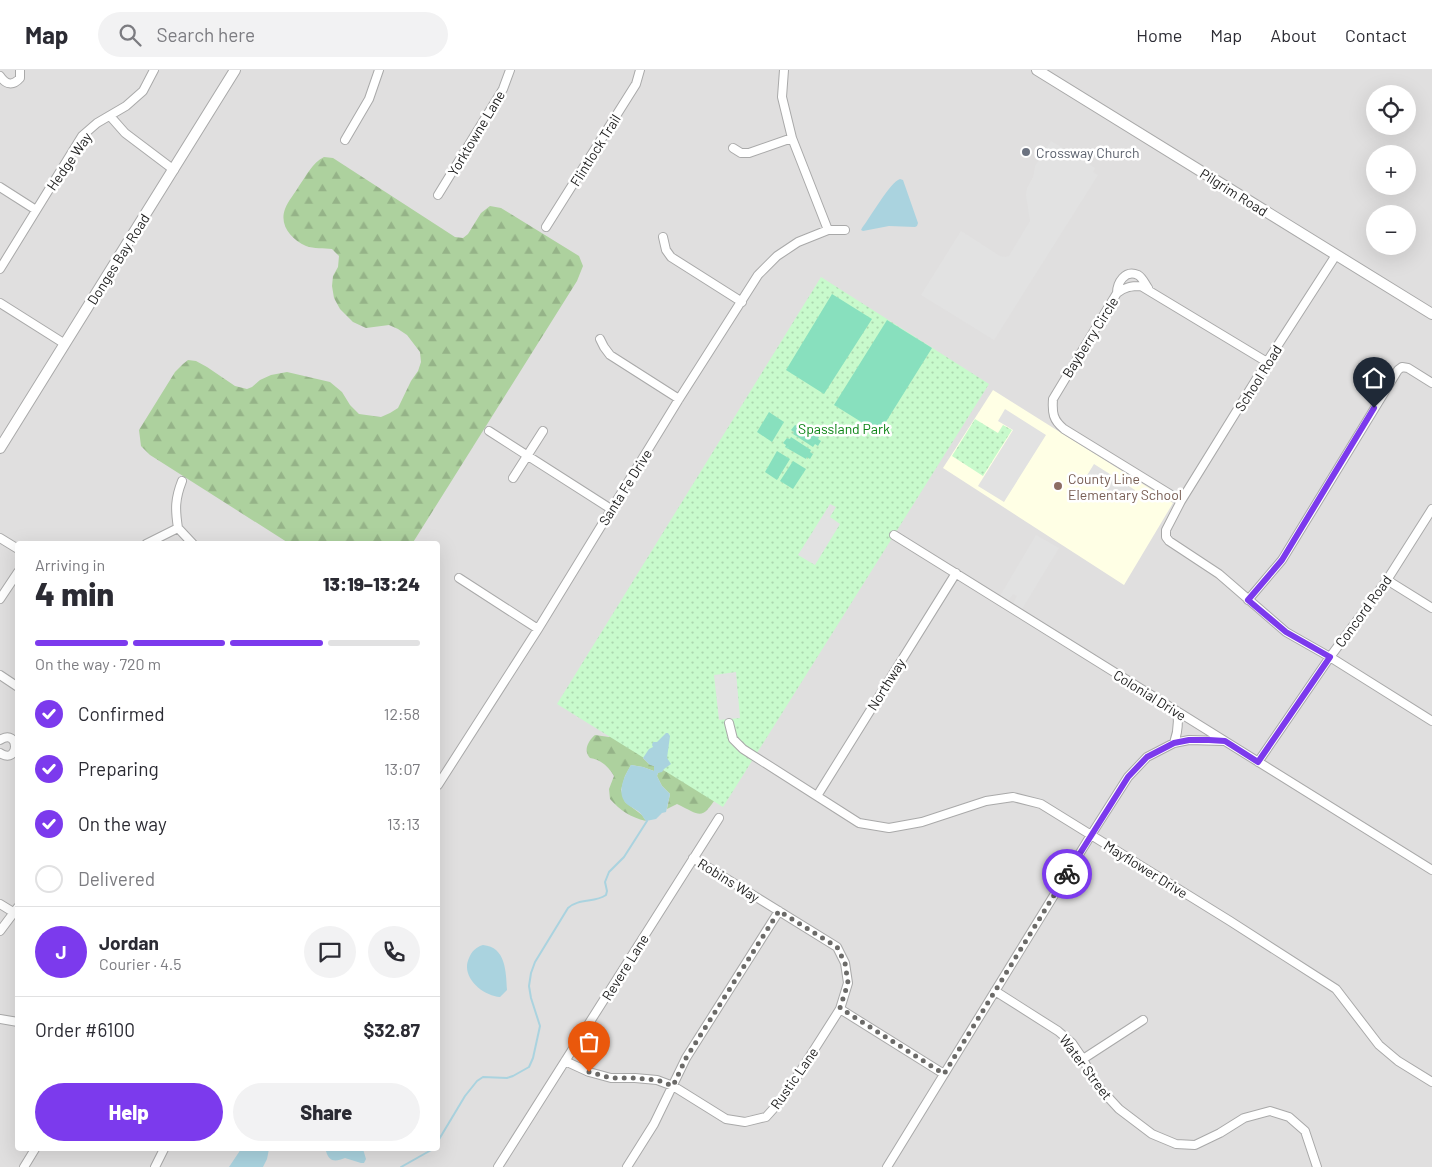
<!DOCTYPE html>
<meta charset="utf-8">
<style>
body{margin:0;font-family:Barlow,sans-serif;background:#f2f2f3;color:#2b2b33;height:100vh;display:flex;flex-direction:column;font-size:19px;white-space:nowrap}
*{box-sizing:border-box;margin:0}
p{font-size:16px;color:#7c7c81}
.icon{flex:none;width:28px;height:28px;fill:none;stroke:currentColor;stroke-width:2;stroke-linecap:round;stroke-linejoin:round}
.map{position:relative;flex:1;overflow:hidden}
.side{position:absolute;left:15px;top:471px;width:425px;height:610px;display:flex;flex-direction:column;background:#fff;border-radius:5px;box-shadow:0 5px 20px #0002}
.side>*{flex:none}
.tools{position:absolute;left:1366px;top:15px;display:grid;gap:10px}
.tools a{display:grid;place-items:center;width:50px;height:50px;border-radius:50%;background:#fff;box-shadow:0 5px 20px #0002;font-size:25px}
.pin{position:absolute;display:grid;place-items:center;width:42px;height:42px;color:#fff;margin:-51px -21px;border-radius:50% 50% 50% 0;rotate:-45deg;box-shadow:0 0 5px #0007}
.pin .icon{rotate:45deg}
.courier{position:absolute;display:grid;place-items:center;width:50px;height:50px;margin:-25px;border:4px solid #7c3aed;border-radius:50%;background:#fff;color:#222;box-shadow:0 1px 6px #0007}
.head em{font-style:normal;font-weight:800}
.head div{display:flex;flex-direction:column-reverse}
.head{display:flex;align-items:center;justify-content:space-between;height:85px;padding:0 20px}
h1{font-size:32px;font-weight:800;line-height:38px}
.bar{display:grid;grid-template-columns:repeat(4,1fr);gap:8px 5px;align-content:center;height:60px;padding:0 20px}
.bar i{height:6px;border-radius:4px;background:#e1e1e2}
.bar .active{background:#7c3aed}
.bar p{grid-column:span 4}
.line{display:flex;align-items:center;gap:12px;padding:0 20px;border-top:1px solid #e1e1e2}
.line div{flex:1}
.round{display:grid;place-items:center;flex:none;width:52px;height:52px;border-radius:26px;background:#f2f2f3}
ol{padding:0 20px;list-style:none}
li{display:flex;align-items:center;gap:15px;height:55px}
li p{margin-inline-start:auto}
li .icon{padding:5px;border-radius:50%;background:#7c3aed;color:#fff;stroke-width:4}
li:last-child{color:#7c7c81}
li i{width:28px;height:28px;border:2px solid #e1e1e2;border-radius:50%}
.cta{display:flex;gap:10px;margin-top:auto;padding:10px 20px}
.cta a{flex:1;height:58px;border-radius:30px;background:#7c3aed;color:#fff;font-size:20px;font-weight:800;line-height:58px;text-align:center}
.cta a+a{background:#f2f2f3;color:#2b2b33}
header{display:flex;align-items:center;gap:30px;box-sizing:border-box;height:70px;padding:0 25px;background:#fff;border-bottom:1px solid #e1e1e2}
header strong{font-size:24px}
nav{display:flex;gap:28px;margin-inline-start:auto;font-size:18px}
.search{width:350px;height:45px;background:#f2f2f3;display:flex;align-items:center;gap:12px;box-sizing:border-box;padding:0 18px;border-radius:28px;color:#7c7c81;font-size:19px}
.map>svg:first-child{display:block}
.residential{fill:#e0dfdf;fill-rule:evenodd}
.education{fill:#ffffe5}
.forest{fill:url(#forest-firs)}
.park{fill:url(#park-dots)}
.pitch{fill:#88e0be}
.parking{fill:#e2e2e2}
.water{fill:#aad3df}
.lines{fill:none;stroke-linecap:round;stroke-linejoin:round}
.stream{stroke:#aad3df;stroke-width:2}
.minor-casing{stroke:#a9a9a9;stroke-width:10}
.tertiary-casing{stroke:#a9a9a9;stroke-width:12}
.minor{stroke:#fff;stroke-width:8}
.tertiary{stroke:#fff;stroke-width:10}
.done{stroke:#6b6a68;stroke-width:5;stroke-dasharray:0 9}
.route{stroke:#7c3aed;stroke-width:6}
.worship-dot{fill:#6b7280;stroke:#fff;stroke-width:2}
.education-dot{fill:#8d6e63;stroke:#fff;stroke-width:2}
.labels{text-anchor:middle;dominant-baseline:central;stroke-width:5;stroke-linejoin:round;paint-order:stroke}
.street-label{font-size:14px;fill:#222;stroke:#fff}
.worship-label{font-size:14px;fill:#5b616d;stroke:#fff;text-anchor:start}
.park-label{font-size:14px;fill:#0c8416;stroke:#fff}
.education-label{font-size:14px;fill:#785e54;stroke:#fff;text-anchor:start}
</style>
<header>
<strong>Map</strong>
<div class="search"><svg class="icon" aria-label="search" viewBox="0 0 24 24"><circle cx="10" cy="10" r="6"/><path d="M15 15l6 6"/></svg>Search here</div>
<nav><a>Home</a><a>Map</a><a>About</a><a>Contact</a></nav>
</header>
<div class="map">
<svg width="1432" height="1097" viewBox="0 0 1432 1097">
<defs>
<pattern id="forest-firs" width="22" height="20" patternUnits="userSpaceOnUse" patternTransform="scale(1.25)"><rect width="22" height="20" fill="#add19e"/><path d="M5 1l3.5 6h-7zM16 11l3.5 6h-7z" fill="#95b388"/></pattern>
<pattern id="park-dots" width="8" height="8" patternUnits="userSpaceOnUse" patternTransform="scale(1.25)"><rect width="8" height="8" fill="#c8facc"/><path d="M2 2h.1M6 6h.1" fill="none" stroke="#acd6af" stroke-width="1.8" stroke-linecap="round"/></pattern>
</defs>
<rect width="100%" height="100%" fill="#f2efe9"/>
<path class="residential" d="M0,0h1432v239l-129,-75 129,85v848h-1432zM1375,24h33v32h-33zM1375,84h33v32h-33zM1375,144h33v32h-33zM18,474h420v605h-420z"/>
<path class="education" d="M993,320l180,113 -49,82 -181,-117z"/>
<path class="forest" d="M324,87l9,1 122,79 8,1 5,-4 13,-21 9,-7 11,2 78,48 4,10 -6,15 -165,263h-122l-140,-89 -9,-9 -2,-16 36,-58 8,-8 5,-4 8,1 11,6 28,19 12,3 5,-2 8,-7 11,-5 16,-3 43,10 12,10 8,13 9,9 22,3 9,-4 8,-5 13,-27 7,-10 3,-9 -1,-10 -13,-17 -9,-6 -9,-4 -23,3 -13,-6 -13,-13 -6,-11 -2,-12 1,-10 5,-9 1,-11 -7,-7c-8,-1 -18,0 -26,-3 -15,-7 -27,-21 -21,-37 3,-8 10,-16 14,-23 8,-11 13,-23 25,-29z
M595,665l14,2 3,-2 31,2v21l6,6 5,2v5l-11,-4 -12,-2 -6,11 -4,14 4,12 17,13 4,6c-16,-4 -25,-10 -36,-22l-1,-10 5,-13c-5,-9 -14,-17 -24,-18 -7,-7 -2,-17 5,-23z
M663,700l55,25c-17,26 -16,21 -41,9l-10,5 3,-15 -8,-8 -5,-10 1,-3z"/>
<path class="park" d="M821,207l168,107 -266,423 -166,-103z
M975,349l23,14 5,-8 9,5 -29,46 -31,-20z"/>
<path class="pitch" d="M832,224l40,25 -48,75 -38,-24z
M887,250l45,28 -53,85 -45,-28z
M769,342l15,10 -12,20 -15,-10z
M799,354l20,13 -1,2 3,2 -3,5 -3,-2 -2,3 -20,-13 1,-2 -3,-2 4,-5 3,1z
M791,367l20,13 -1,2 3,2 -3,5 -3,-2 -1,2 -21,-12 1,-2 -3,-2 4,-5 3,1z
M777,381l13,8 -13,21 -12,-8z
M793,391l13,8 -13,20 -13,-8z"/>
<path class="parking" d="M1051,71l44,27 -2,4 5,3 -104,165 -73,-45 40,-64 39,25 4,1 5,-1 21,-35 -4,-26 1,-7 6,-11 2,-11z
M1005,339l41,26 -42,67 -26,-16 35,-56 -15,-9z
M1094,394l41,26 -8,12 -41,-25z
M830,434l6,3 -6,10 10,7 -25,41 -17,-10z
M1036,465l23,13 -37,61 -9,-5 4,-8 -4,-2 -5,7 -8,-5z
M736,602l4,46 -21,2 -5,-45z"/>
<path class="water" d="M900,109l3,1 15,43 -1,3 -2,1 -26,-1 -26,5 -2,-1 1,-2c8,-10 28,-46 38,-49z
M666,663h2l2,3 -3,22 4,6 -7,5 -2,3 -4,1 -1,3 5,10 8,8 -4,18 -4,1 -6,6 -10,2c-2,-2 -3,-5 -5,-7 -3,-4 -9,-6 -13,-9 -13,-10 -4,-29 3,-40l12,2 11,4v-5l-4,-1 -7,-7 6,-9 4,-2 -1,-2 1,-3h4z
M483,875c23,2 23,27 24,45l-7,7c-17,-1 -40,-20 -31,-39 3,-7 7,-11 14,-13z
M241,1079h28l-2,10 -4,8h-34z
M327,1079h36l3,10 -2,4h-3l-16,-5c-10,4 -16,4 -19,-7z"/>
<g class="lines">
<path class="stream" d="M438,1071l27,-45 12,-15 6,-4 24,1 6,-2 16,-9 4,-9 7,-32 -9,-28 -2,-12 2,-13 4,-11 33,-54c11,-10 27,-5 38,-13l1,-4 -2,-9 4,-10 15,-15 23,-36
M401,1097l32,-18"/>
<g class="minor-casing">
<path id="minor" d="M784,0l-2,27 10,41 36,92
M0,6c6,9 13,10 20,2v-8
M110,46l15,17 49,37
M345,70l24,-41 10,-29
M733,78l8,5h8l43,-15
M0,117l36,23
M438,125l65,-106 7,-19
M546,157l90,-143 4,-14
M663,167l3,13 5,7 71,45
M1336,185l-69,107 -86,139 -15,29v7l3,4 50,33 67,58 44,25 102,64
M0,199l82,-133 15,-13 29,-17 17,-15 11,-21
M1117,223c0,-10 8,-24 21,-18 5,3 7,9 10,13
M0,233l65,41
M600,269l4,8 6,8 69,44
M489,361l122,78
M513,408l30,-47
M1181,431l-117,-72c-11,-9 -12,-16 -11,-30l64,-106c8,-6 14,-7 24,-7l126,76
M178,458l15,16
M894,465l538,335
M0,468l18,11
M146,474l32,-16c-3,-19 -3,-29 4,-47
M459,508l79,51
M1387,510l45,28
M0,529l18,-27
M1248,530l34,-40 116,-190 4,-3 6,1 24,15
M0,605l18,12
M729,653l4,16 10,10 116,74 30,5 33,-6 64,-21 27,-4 28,7 189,117 106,68 43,56 19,16 34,21
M0,670c20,-13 20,26 0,13
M1174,673c4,-11 5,-20 3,-32
M1258,692l72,-105 57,-77 45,-71
M438,715l100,-156 141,-230 79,-124 19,-19 21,-14 30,-12h17
M817,726l139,-223
M0,834l13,8
M0,861l18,-24
M995,921l63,40 14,12 11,16 12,24 24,26 33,25 24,10 19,1 25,-12 24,-15 26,-7 19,6 16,14 12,36
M840,939l104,65
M0,949l18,3
M1083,989l60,-39
M565,991l24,11 22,6h24l22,2 16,6 53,33 19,3 21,-5 18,-20 56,-88 8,-26 -3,-20 -8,-16 -144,-89
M24,1097l11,-18
M155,1097l9,-18
M498,1097l221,-349
M627,1097l27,-43 32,-66 93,-147
M887,1097l204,-332 37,-58 19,-20 27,-14 15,-3 34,1"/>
</g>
<g class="tertiary-casing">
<path id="tertiary" d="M1037,0l395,244
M0,378l235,-378"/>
</g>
<use href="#minor" class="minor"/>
<use href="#tertiary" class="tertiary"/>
</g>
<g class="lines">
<path class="done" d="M589,1002l22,6h24l22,2 16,6 13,-28 93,-147 58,36 8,16 3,20 -8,25 104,66 123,-200"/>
<path class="route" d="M1067,804l61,-97 19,-20 27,-14 15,-3h20l16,1 33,21 72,-105 -44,-25 -38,-32 34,-40 92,-152"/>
</g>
<circle class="worship-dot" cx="1026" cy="82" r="5"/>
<circle class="education-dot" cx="1058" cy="416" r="5"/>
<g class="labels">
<g class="street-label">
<text transform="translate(476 63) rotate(-59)">Yorktowne Lane</text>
<text transform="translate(595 80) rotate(-58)">Flintlock Trail</text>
<text transform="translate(69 91) rotate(-55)">Hedge Way</text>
<text transform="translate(1234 122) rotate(32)">Pilgrim Road</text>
<text transform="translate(118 189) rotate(-58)">Donges Bay Road</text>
<text transform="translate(1090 267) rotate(-58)">Bayberry Circle</text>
<text transform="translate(1258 308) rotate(-58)">School Road</text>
<text transform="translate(625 417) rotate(-58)">Santa Fe Drive</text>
<text transform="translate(1363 541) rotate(-54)">Concord Road</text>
<text transform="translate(886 614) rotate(-58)">Northway</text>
<text transform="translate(1150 625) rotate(32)">Colonial Drive</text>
<text transform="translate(1146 799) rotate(32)">Mayflower Drive</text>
<text transform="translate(729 810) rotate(32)">Robins Way</text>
<text transform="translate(625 897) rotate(-58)">Revere Lane</text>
<text transform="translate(1086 997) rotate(53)">Water Street</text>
<text transform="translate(794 1008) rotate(-55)">Rustic Lane</text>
</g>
<g class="worship-label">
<text x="1036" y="82">Crossway Church</text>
</g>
<g class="park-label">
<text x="844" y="358">Spassland Park</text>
</g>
<g class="education-label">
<text x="1068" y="408">County Line<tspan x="1068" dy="16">Elementary School</tspan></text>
</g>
</g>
</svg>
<div class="tools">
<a><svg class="icon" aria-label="locate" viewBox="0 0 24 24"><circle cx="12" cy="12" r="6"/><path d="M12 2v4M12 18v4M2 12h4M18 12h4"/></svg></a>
<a>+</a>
<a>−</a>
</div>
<div class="pin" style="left:589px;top:1002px;background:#ea580c"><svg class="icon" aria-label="bag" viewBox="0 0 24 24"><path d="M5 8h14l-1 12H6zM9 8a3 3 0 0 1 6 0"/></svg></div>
<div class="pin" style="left:1374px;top:338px;background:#1f2937"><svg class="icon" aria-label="home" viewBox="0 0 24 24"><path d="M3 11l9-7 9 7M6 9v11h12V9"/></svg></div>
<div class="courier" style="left:1067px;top:804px"><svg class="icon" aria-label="bike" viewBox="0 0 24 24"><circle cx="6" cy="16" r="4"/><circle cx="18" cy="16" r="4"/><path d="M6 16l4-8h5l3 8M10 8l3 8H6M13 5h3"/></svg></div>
<section class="side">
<div class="head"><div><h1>4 min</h1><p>Arriving in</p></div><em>13:19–13:24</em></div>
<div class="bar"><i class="active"></i><i class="active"></i><i class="active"></i><i></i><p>On the way · 720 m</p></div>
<ol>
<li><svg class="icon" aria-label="check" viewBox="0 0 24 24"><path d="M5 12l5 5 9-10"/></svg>Confirmed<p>12:58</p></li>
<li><svg class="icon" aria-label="check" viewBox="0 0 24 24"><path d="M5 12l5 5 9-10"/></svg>Preparing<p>13:07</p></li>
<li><svg class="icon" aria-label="check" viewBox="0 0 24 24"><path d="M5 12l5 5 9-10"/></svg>On the way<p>13:13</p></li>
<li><i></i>Delivered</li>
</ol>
<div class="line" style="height:90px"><b class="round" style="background:#7c3aed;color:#fff">J</b><div><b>Jordan</b><p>Courier · 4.5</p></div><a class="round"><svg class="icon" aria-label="chat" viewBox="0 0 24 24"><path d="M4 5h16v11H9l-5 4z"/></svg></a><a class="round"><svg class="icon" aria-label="phone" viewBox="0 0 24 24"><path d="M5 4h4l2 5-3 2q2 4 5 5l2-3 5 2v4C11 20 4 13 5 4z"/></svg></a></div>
<div class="line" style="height:65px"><div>Order #6100</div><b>$32.87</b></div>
<div class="cta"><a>Help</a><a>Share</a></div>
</section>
</div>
